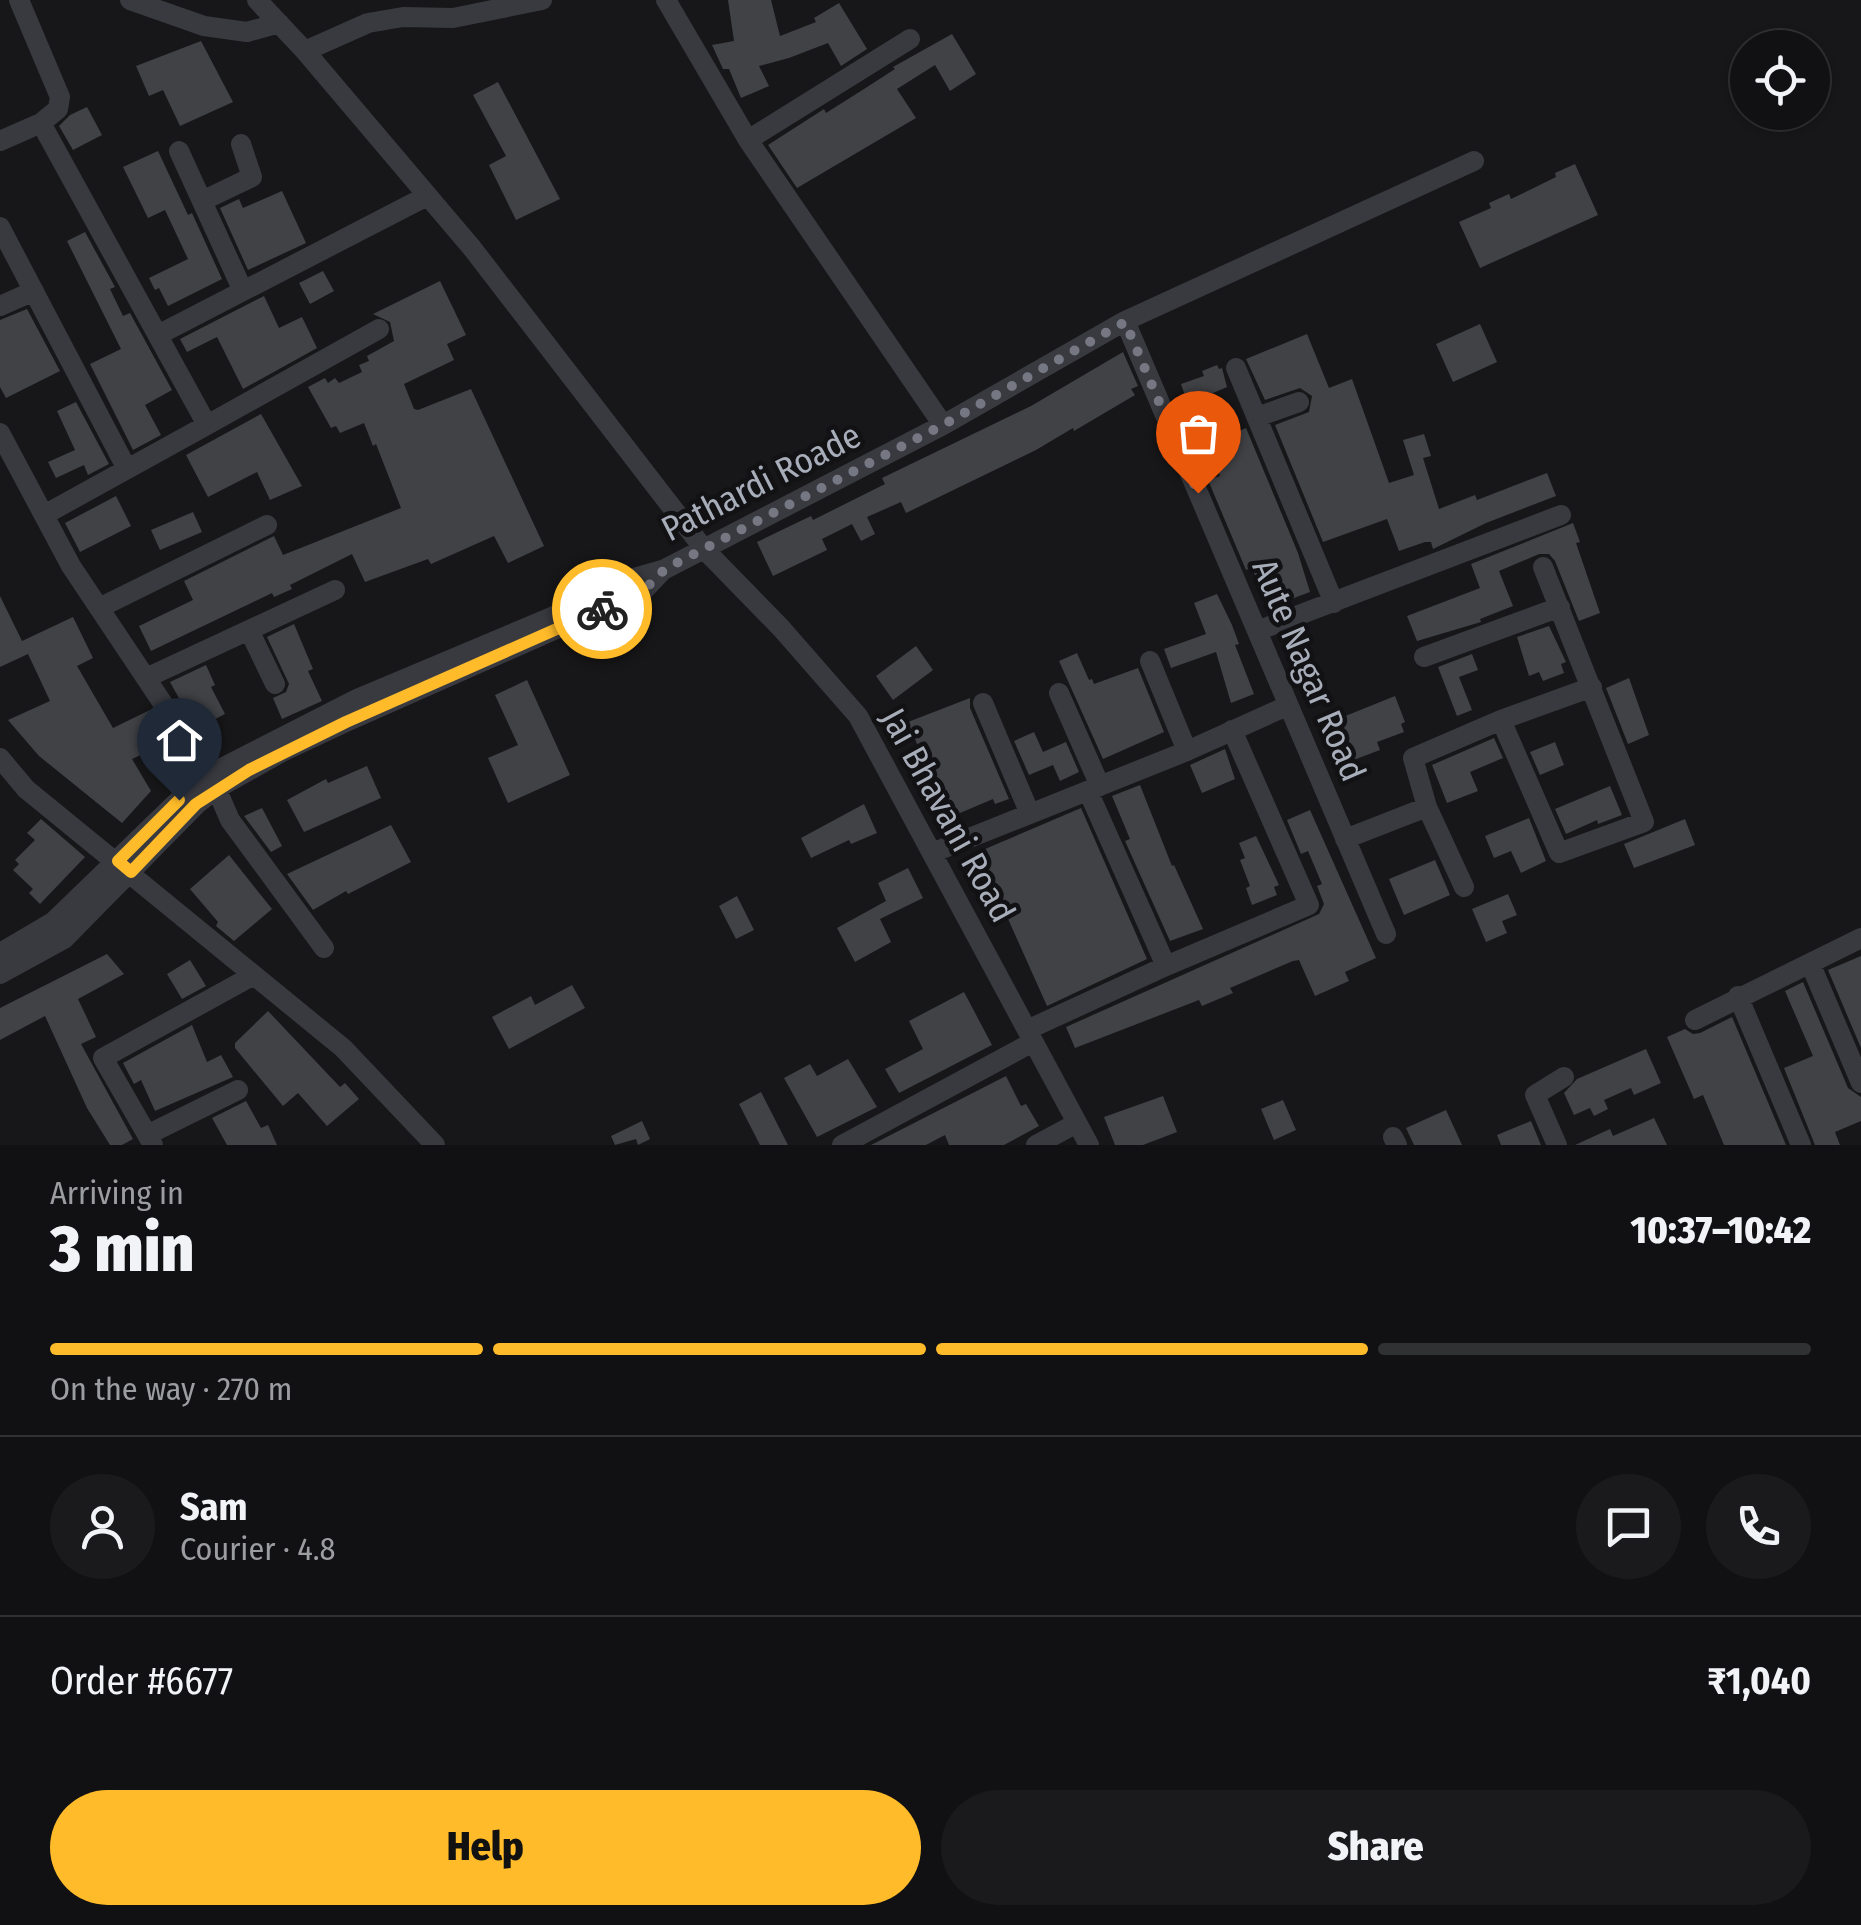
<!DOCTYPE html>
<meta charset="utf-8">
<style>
body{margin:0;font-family:"Fira Sans Condensed",sans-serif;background:#1a1a1c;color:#f1f3f6;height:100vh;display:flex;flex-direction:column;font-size:38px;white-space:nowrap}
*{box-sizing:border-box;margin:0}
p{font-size:32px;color:#9c9da0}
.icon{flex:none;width:55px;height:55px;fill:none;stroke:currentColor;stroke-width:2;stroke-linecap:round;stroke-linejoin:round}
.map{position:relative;height:1145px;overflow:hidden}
.side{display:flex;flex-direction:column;background:#111113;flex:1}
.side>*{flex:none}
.controls{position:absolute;left:1730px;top:30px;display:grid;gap:20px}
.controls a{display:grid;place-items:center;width:100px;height:100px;border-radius:50%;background:#111113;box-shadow:0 2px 8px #0004,0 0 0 2px #303133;font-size:50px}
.pin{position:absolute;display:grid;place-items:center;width:85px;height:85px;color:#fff;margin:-102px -42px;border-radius:50% 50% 50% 0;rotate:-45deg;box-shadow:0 0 10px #0007}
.pin .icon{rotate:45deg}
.courier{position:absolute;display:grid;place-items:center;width:100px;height:100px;margin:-50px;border:8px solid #ffbb29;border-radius:50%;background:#fff;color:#222;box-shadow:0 2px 12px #0007}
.headline em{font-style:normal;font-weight:800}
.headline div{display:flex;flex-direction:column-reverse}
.headline{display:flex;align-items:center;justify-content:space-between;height:170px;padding:0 50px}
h1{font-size:65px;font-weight:800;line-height:75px}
.bar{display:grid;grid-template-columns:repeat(4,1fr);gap:15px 10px;align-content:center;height:120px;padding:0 50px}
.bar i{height:12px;border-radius:8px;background:#303133}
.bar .current{background:#ffbb29}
.bar p{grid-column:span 4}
.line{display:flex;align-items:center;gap:25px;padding:0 50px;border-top:2px solid #303133}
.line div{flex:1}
.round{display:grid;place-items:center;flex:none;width:105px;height:105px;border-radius:52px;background:#1a1a1c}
.primary-button{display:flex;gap:20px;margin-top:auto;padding:20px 50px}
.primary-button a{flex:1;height:115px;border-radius:60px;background:#ffbb29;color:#111;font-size:40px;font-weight:800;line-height:115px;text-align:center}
.primary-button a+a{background:#1a1a1c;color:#f1f3f6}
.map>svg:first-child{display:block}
.building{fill:#414246}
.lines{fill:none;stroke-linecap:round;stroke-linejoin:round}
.minor{stroke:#393a40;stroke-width:20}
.done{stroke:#757882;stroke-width:10;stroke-dasharray:0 18}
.route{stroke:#ffbb29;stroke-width:12}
.labels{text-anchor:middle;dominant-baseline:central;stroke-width:9;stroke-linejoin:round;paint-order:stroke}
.street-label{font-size:35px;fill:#a8adba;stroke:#121214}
</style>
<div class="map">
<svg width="1861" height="1145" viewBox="0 0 1861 1145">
<rect width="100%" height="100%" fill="#171719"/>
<path class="building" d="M728,0h43l9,36 36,-14 -2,-4 25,-15 28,46 -26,17 -13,-23 -39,15 -30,8 10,20 -28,12 -12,-29h-6l-11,-24 22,-4z
M952,34l24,40 -26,17 -15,-26 -38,24 19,29 -119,70 -29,-43 56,-36 2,4 38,-24 31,-20 -2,-2z
M201,41l32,61 -53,24 -17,-36 -14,6 -13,-30z
M498,82l62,117 -44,21 -27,-55 17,-9 -33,-61z
M87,107l15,28 -29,15 -14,-24 11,-11z
M158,151l30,64 4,-2 30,66 -54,27 -9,-18 -4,2 -6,-12 39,-19 -23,-49 -17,8 -25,-51z
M1575,164l23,51 -118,53 -21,-46 32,-14 -2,-5 20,-9 2,5 45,-22 -1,-4z
M282,191l24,52 -58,27 -28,-62 19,-9 4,9z
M85,232l30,55 -5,2 13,27 7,-3 42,77 -27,15 16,30 -28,15 -43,-86 31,-15 -54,-108z
M323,271l11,20 -24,13 -11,-21z
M440,281l26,54 -19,9 7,16 -50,24 10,25 4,1 53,-21 73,157 -36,17 -14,-27 -63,28 -3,-5 -63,23 -13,-28 -62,31 2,4 -18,8 -2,-4 -121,58 -12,-25 54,-26 -9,-19 90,-45 9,19 118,-47 -25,-64 -3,2 -9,-23 -24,10 -4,-7 -5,2 -23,-41 17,-9 3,5 7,-5 4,5 23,-11 -3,-7 10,-4 -2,-5 27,-15 -4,-19 -17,-8z
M264,296l15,32 23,-11 15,31 -74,41 -26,-52 -30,15 -7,-13z
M27,309l33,62 -54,27 -6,-11v-67z
M1480,324l17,38 -44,20 -17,-38z
M1307,334l22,54 23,-9 37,104 25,-8 -11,-35 21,-6 7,22 -8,2 16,51 36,-14 2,5 70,-27 9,23 -70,27 -53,26 -2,-7h-6l-26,9 -12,-32 -64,23 -48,-117 34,-13 3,-16 -12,-8 -35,12 -19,-41z
M1123,352l15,34 -7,3 4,6 -61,36 -1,-3 -37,22 -130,63 -5,-11 -34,15 8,17 -14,7 -9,-17 -30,15 5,11 -54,26 -16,-34 54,-26 2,4 72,-36 -3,-6 149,-72z
M1217,365l2,4 3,-1 5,19 -21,9 2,4 -19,7 -8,-23 23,-8 -2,-5z
M76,402l33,62 -21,11 -4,-10 -28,13 -8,-16 27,-12 -18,-39z
M261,414l41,72 -32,14 -13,-28 -49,25 -22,-42z
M1246,428l52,125 12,39 -43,16 -15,-41 -6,3 -38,-90 12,-4 -12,-32z
M116,496l15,30 -51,26 -15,-29z
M193,512l9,20 -42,18 -9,-20z
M1573,523l7,19 -4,1 24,70 -21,8 -24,-60 -6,-7h-10l-40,17 14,35 -33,13 1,3 -64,19 -10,-25 73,-28 -9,-24z
M1217,594l15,31 7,19 -4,1 19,49 -23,9 -15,-51 -45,16 -7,-19 42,-15 -12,-31z
M0,596l22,45 51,-24 20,41 -16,8 36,62 37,-18 7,9 11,23 -36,17 19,32 -29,32 -83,-67 -31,-36 42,-19 -22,-47 -28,13z
M294,624l19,45 -5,2 14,30 -40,18 -9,-21 13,-6 3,-8 -22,-47z
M1549,626l17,36 -5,2 3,9 -21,8 -4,-9 -10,4 -12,-39z
M916,646l17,24 -40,30 -17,-24z
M1077,653l12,27 3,-1 2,5 44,-16 26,64 -61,27 -44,-98z
M1472,654l6,16 -19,7 13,33 -15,6 -19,-49z
M206,665l9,20 -4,2 14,27 -29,15 -26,-47z
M1629,678l20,57 -21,9 -22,-56z
M527,680l43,95 -62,28 -20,-45 30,-13 -23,-50z
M1395,696l10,26 -4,2 3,8 -27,10 3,8 -40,15 -17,-40z
M970,698v10l39,91 -14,5 -2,-5 -40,17 -22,-50 -4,2 -19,-46z
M1034,732l9,20 23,-10 13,30 -19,9 -7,-16 -24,10 -15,-34z
M1494,738l9,20 -33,14 8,19 -31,12 -15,-38z
M1555,742l9,23 -24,10 -10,-23z
M1225,749l10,30 -33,14 -12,-28z
M367,766l14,32 -77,34 -17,-32 39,-21 2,4z
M1140,785l32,81 2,-1 29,64 -33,12 -45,-100 5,-2 -18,-43z
M1610,786l12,29 -24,9 -1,-4 -31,14 -11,-25z
M864,804l13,29 -26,11 -2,-4 -38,18 -10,-20z
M262,808l20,38 -11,6 -27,-36z
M1081,808l66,151 -100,47 -69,-154z
M1310,810l66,148 -31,14 4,9 -34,15 -16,-36 -6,1 -63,27 3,5 -31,13 -3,-6 -124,48 -9,-21 253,-113 5,-10 -7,-18 5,-2 -14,-33 -7,3 -14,-34z
M1529,818l17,43 -25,12 -10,-22 -17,7 -9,-22z
M41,819l44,38 -45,47 -11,-11 4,-4 -20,-19 6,-6 -4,-4 20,-20 -8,-7z
M1685,819l10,26 -61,23 -10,-24z
M391,825l20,37 -63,32 -2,-3 -33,19 -26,-36z
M1256,836l23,49 -5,2 3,8 -25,10 -6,-17 4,-2 -10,-26 5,-2 -6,-15z
M229,855l43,54 -38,32 -18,-15 2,-4 -28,-33z
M1435,860l15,35 -46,20 -15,-36z
M908,868l15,30 -43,21 11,23 -36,20 -18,-34 49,-27 -8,-18z
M1508,894l9,21 -15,6 5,12 -21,9 -14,-33z
M737,896l17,34 -18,9 -17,-33z
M107,954l17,20 -46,25 18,38 -15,7 52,95 -11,6h-12l-23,-37 -42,-92 -45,24v-32z
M1861,956v92l-33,-78z
M190,960l16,26 -24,13 -15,-25z
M1803,982l45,106 13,9v24l-26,11 5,13h-25l-31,-77 29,-12 -28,-65z
M572,985l13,23 -76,41 -17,-32 39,-21 4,9z
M964,992l28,53 -93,48 -14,-24 38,-20 -14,-28z
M268,1011l72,76 5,-4 14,16 -32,27 -29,-33 -15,13 -48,-58v-5z
M1732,1017l54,128h-62l-21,-50 -9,4 -27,-62 18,-8 8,5 7,-1z
M192,1025l15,37 14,-7 12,22 -78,34 -14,-31 -7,4 -11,-21z
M1646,1049l15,34 -27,12 -3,-7 -27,12 4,9 -14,7 -4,-8 -16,7 -10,-22 13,-14z
M848,1059l29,48 -60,30 -33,-59 26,-14 7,12z
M1006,1076l15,30 5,-2 13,22 -35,19h-55l-4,-10 -19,10h-55z
M761,1092l27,53h-28l-21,-41z
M1163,1096l14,36 -34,13h-28l-11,-28z
M1283,1100l13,30 -22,10 -13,-31z
M246,1101l15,27 7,-3 9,20h-50l-15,-27z
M1446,1110l16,35h-48l-8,-17z
M1654,1118l13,27h-92l35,-16 3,7z
M642,1121l8,18 -12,6 -2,-6 -21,6 -4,-9z
M1531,1121l10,24h-40l-4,-10z"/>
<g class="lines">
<path class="minor" d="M19,0l41,97 -2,12 -17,14
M130,0l74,26 43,6 32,-9
M257,0l48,51 167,197 232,301 77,79 77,88 231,429
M666,0l82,140 195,285
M305,51l63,-28 35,-6 50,1 89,-18
M748,140l162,-101
M0,141l41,-18 166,302 -163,90
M179,151l64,140
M202,201l50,-24 -11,-33
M0,227l127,242
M0,306l34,-15
M1125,321l261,613
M158,335l269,-139
M1236,368l98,235
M1257,417l42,-15
M207,425l172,-96
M0,433l71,133 139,208 20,46 94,128
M99,608l168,-83
M249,630l26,54
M1257,631l304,-116
M1424,657l136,-50
M1150,661l37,90
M146,678l189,-88
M1059,693l41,93
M983,703l47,111
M1501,720l58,133 85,-31 -101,-255
M0,758l26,31 317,259 92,97
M1345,839l82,-32
M932,853l255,-102 100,-45
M1464,887l-37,-80 -14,-49 88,-38 91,-33
M0,953l53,-31 126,-122 31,-26 147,-75 190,-80 90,-42 28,-8 278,-144 182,-104 349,-160
M1810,963l51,120
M1166,966l143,-61 -77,-175
M0,974l64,-35 133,-135 19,-15 66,-37 64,-30 298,-132 19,-20
M1738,996l63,149
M1695,1020l166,-82
M1027,1030l139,-64 -78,-175
M147,1135l91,-45
M1393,1137l4,8
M153,1145l-50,-87 151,-83
M842,1145l191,-103
M1036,1145l41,-22
M1557,1145l-22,-50 29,-18"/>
</g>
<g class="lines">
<path class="done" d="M602,609l42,-19 21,-21 278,-144 182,-103 73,171"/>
<path class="route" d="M179,800l-61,61 13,11 65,-68 53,-34 97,-48 256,-113"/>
</g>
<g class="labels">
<g class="street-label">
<text transform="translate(761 482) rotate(-27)">Pathardi Roade</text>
<text transform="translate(1309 670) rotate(67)">Aute Nagar Road</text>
<text transform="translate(948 815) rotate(61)">Jai Bhavani Road</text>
</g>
</g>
</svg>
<div class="controls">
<a><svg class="icon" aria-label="locate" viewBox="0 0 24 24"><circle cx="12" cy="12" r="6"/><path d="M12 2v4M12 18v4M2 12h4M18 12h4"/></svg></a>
</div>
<div class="pin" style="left:1198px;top:493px;background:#ea580c"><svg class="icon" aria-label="bag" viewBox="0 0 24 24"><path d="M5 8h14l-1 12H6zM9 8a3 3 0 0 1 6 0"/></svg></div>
<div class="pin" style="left:179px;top:800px;background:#1f2937"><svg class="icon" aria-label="home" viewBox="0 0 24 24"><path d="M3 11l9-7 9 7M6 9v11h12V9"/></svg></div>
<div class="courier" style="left:602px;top:609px"><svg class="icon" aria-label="bike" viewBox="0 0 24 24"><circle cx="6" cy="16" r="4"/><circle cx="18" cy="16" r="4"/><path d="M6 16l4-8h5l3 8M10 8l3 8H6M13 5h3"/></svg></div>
</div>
<section class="side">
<div class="headline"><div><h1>3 min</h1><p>Arriving in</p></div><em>10:37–10:42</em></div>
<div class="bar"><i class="current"></i><i class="current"></i><i class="current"></i><i></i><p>On the way · 270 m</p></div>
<div class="line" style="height:180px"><a class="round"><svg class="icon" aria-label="person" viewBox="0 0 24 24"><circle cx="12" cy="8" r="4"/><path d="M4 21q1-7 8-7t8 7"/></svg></a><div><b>Sam</b><p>Courier · 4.8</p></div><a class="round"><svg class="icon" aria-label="chat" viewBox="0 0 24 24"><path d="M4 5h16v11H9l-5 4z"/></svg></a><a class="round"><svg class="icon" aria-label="phone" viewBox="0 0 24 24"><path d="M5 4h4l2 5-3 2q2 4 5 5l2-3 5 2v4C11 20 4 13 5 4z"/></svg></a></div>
<div class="line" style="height:130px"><div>Order #6677</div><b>₹1,040</b></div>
<div class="primary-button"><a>Help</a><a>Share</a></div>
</section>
